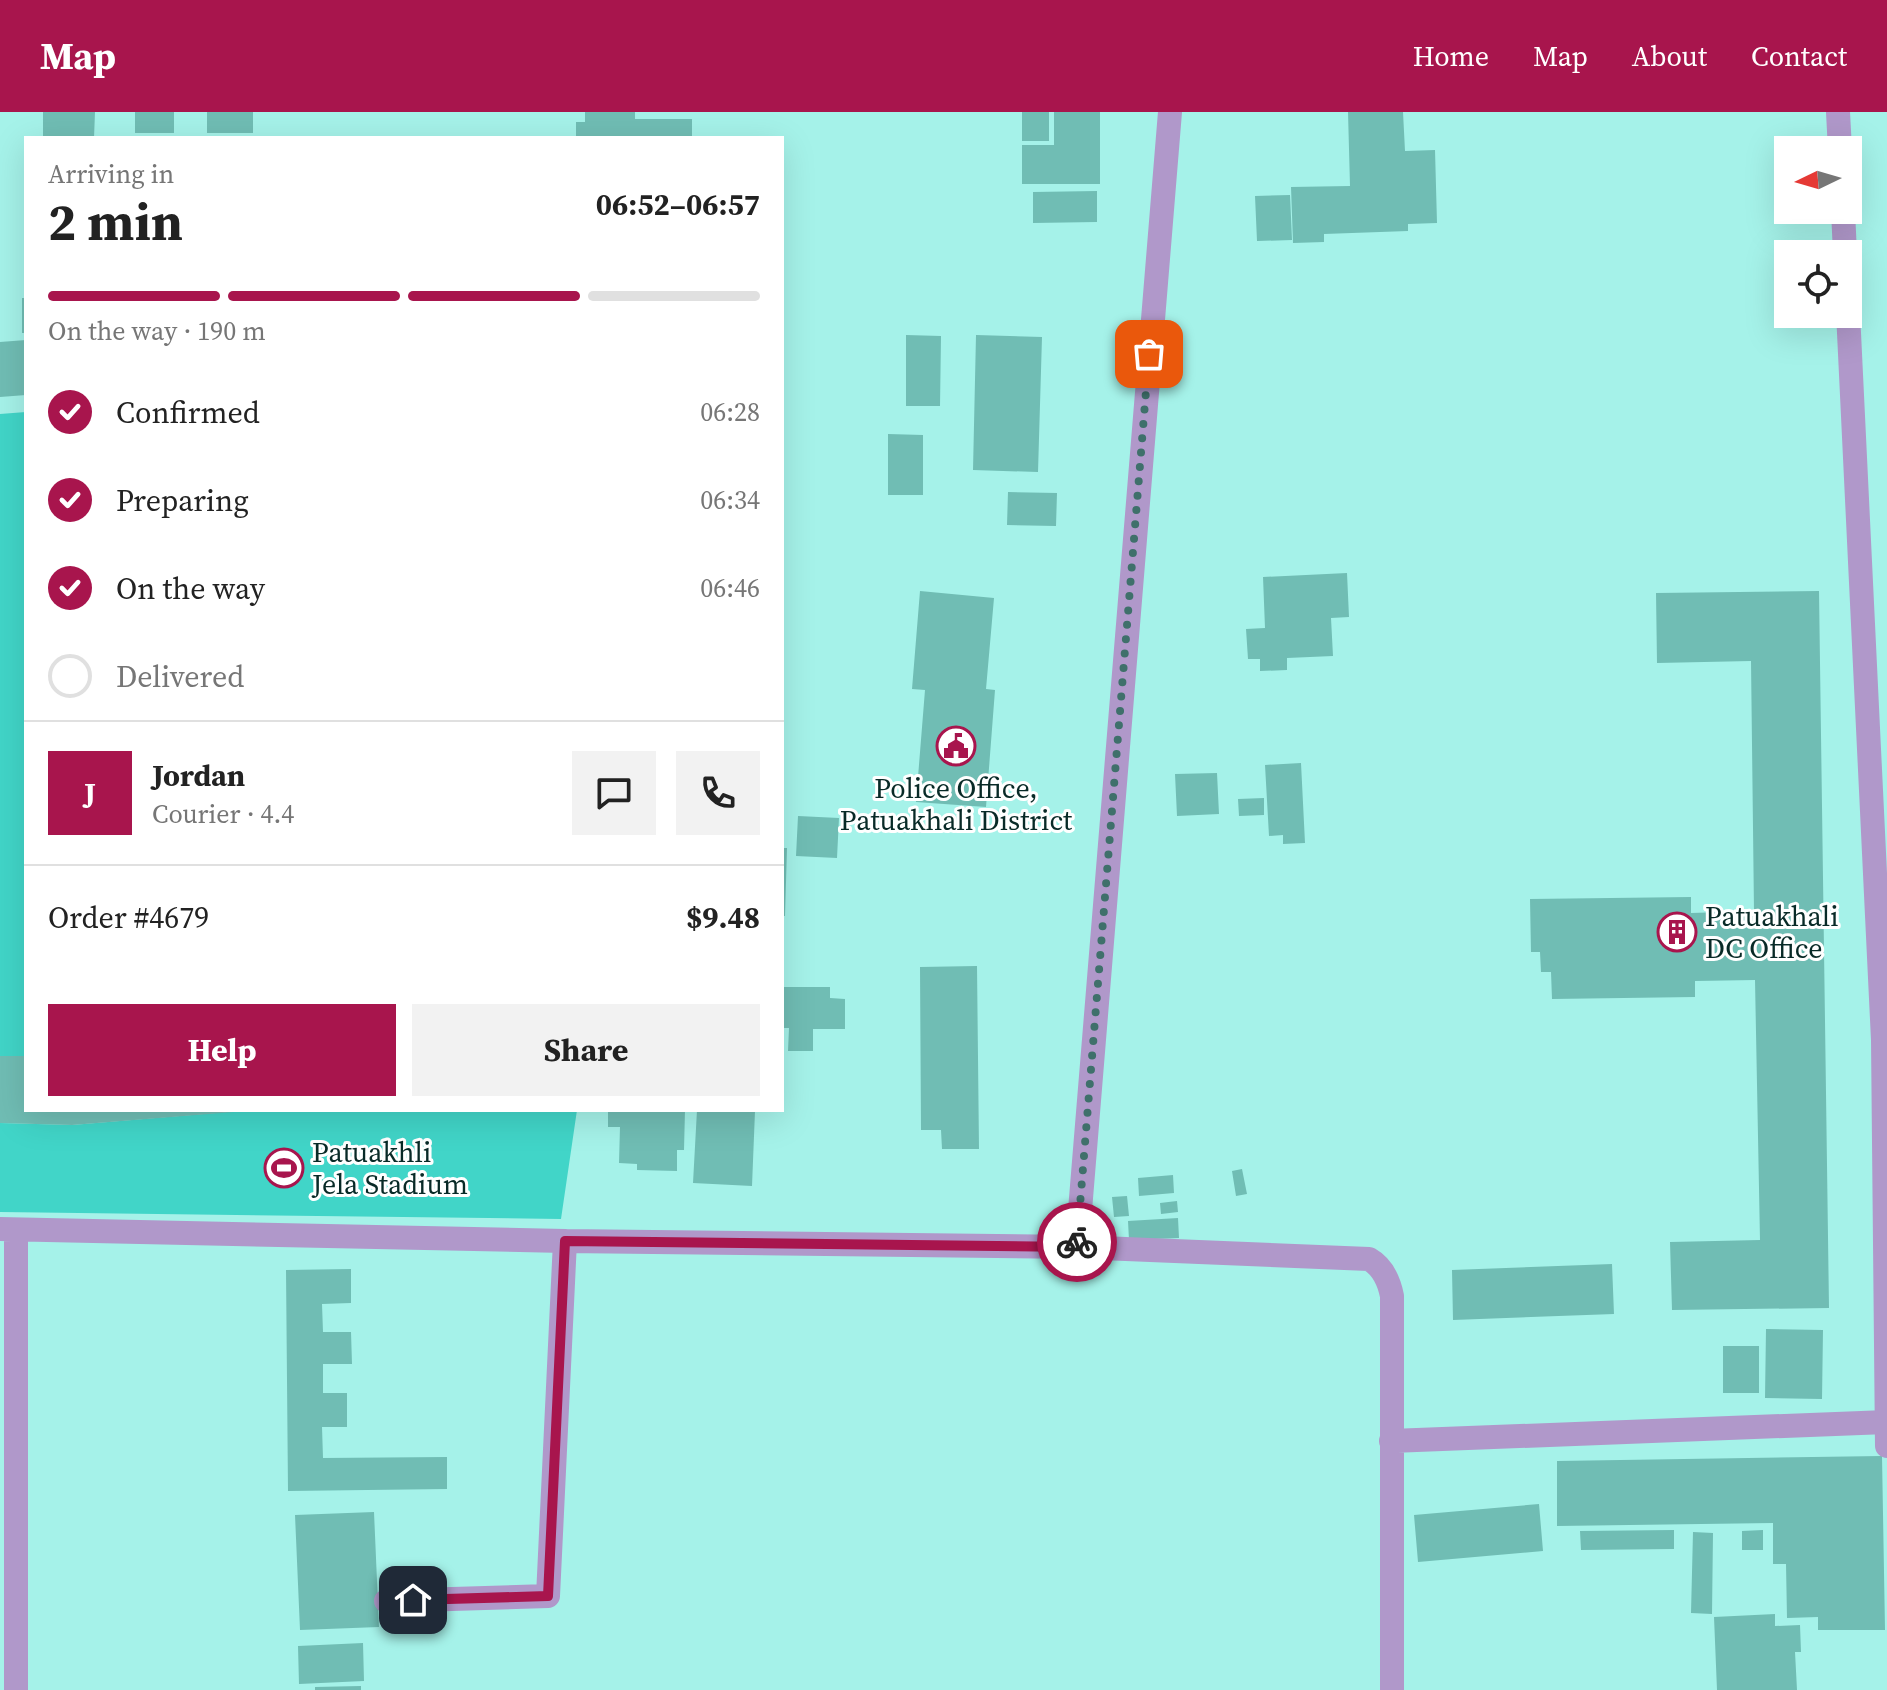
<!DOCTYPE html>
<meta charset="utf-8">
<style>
body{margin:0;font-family:"Source Serif 4",serif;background:#f2f2f2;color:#222;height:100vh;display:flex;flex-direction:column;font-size:30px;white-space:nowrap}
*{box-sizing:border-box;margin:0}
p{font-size:26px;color:#767676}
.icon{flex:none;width:44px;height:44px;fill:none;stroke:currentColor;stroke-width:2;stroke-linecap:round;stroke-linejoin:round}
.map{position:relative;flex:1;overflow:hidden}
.panel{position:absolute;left:24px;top:24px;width:760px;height:976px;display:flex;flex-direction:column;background:#fff;border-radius:0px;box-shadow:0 8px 32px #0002}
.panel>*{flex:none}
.needle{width:52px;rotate:265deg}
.controls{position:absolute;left:1774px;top:24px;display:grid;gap:16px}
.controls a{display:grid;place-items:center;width:88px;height:88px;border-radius:0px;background:#fff;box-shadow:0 8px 32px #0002;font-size:40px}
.pin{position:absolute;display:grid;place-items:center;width:68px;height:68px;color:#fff;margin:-34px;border-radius:16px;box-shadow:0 4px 12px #0006}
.courier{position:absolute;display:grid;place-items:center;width:80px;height:80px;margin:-40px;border:6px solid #a8154d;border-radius:50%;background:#fff;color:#222;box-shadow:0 2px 10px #0007}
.head em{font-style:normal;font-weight:700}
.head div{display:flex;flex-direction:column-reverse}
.head{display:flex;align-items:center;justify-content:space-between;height:136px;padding:0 24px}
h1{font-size:52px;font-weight:700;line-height:60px}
.bar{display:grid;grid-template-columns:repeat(4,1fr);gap:12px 8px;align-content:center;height:96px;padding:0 24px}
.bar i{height:10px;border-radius:6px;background:#e0e0e0}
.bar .current{background:#a8154d}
.bar p{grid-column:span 4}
.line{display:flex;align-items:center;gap:20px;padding:0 24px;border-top:2px solid #e0e0e0}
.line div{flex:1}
.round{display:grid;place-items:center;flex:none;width:84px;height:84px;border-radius:0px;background:#f2f2f2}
ol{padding:0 24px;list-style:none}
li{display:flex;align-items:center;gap:24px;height:88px}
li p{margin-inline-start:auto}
li .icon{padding:8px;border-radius:50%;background:#a8154d;color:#fff;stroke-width:4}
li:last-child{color:#767676}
li i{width:44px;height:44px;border:4px solid #e0e0e0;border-radius:50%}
.button{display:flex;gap:16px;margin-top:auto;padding:16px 24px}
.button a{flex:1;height:92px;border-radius:0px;background:#a8154d;color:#fff;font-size:32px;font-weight:700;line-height:92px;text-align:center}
.button a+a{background:#f2f2f2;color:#222}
header{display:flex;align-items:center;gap:48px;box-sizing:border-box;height:112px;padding:0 40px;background:#a8154d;color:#fff}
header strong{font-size:38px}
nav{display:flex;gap:44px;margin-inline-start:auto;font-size:28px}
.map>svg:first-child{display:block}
.green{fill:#41d5c8}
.building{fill:#70bdb4}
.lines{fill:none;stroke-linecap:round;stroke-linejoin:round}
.street{stroke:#b098ca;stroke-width:24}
.done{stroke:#3f706b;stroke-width:8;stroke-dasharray:0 14.4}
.route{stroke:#a8154d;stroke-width:10}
.labels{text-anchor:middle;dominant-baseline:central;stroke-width:6;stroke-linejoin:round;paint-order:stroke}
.poi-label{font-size:28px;fill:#082a27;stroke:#fff;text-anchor:start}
</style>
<header>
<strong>Map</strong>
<nav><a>Home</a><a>Map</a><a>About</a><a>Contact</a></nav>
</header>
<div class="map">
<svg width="1887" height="1578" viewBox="0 0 1887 1578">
<rect width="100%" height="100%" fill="#a5f2e9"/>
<path class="green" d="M26,300v644h-26v-642z
M251,998h326l-16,109 -561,-7v-89l72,2z"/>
<path class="building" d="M43,0h52l-1,26h-51z
M135,0h39v21h-39z
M207,0h46v21h-46z
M585,0h50v7h57v19h-116v-16h9z
M1022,0h27v29h-27z
M1054,0h46v72h-78v-39h32z
M1348,0h55l2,39 30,-1 2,73 -29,1v7l-84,3v8l-31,1 -2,-56 59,-1z
M1097,79v31l-64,1v-31z
M1290,83l2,45 -35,1 -2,-45z
M22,186h4v35h-4z
M906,223l35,1 -1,70h-34z
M976,223l66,2 -4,135 -65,-2z
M26,228v55l-26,2v-55z
M888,322l35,1v60h-35z
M1008,380l49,1 -1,33 -49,-1z
M1347,461l2,44 -18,1 2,38 -46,2v12l-27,1v-12h-12l-2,-30 19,-1 -2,-51z
M920,479l74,7 -8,91 9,1 -9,117 -70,-5 9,-112 -13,-1z
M1819,479l10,717 -157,2 -2,-68 90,-2 -5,-260 -60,1v16l-143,2 -1,-27h-10l-1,-20h-9l-1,-53 161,-2v16l63,-2 -3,-250 -94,2 -1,-70z
M1301,651l4,80 -22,1v-9l-14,1 -4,-71z
M1217,661l2,41 -42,2 -2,-42z
M1264,686v17l-25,1 -1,-17z
M798,704l41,2 -2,40 -41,-2z
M782,736h5l-2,68h-3z
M977,854l2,183h-37l-1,-19h-20l-1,-163z
M782,875h48v11l15,1v30h-32v22h-25l1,-23h-7z
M0,944h26v54l208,2 -162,13 -72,-2z
M608,998h77l-1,40h-7v21l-40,-1v-6l-18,-1 1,-36h-12z
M697,998l58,1 -3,75 -59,-3z
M1242,1057l5,25 -11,2 -4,-25z
M1173,1063l1,18 -35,3 -1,-18z
M1127,1084l2,20 -15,1 -2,-20z
M1177,1089l1,11 -17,2 -1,-11z
M1178,1106l1,20 -50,2 -1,-19z
M1612,1152l2,50 -161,6 -1,-50z
M351,1157v34l-29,1 1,28h28l1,32h-29v29h24v34h-25l1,31 124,-1v32l-159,2 -2,-221z
M1766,1217l57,1 -1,69 -57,-1z
M1723,1234h36v47h-36z
M1882,1344l3,174h-67v-13l-31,1 -1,-54h-13v-41l-216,3v-65z
M1539,1392l4,47 -125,11 -4,-47z
M374,1400l5,115 -79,3 -5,-115z
M1674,1418v19l-93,1 -1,-19z
M1763,1418v20h-21v-19z
M1693,1420l20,1 -1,81 -21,-1z
M1775,1502v12l25,-1 1,27h-6l2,38h-80l-3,-73z
M363,1531l1,38 -65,3 -1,-38z
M361,1574v4h-46v-3z"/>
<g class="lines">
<path class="street" d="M1838,0l2,38
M1843,98l2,44
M1848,200l35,728 4,406
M0,1117l565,12 512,6 292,12c14,8 20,22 23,37v394
M1077,1135l93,-1135
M1391,1329l496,-19
M386,1489l162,-5 17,-355
M16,1578v-460"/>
</g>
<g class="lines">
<path class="done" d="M1077,1130l72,-888"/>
<path class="route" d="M413,1488l135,-4 17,-355 512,6v-5"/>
</g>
<defs>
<g id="civic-ring" transform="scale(2)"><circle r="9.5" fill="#fff" stroke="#a8154d" stroke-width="1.5"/><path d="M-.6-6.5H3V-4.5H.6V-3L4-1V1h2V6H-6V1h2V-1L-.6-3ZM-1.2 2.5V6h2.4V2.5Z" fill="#a8154d"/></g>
<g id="building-ring" transform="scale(2)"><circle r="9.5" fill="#fff" stroke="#a8154d" stroke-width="1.5"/><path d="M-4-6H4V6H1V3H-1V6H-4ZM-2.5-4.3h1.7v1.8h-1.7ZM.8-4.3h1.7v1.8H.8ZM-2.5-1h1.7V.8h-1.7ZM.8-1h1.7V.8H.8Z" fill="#a8154d"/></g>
<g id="stadium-ring" transform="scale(2)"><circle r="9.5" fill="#fff" stroke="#a8154d" stroke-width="1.5"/><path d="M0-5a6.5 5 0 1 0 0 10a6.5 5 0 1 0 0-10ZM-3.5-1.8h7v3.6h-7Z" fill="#a8154d"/></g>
</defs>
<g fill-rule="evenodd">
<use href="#civic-ring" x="956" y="634"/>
<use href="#building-ring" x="1677" y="820"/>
<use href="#stadium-ring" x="284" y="1056"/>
</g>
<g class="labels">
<g class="poi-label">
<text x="956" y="676" text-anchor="middle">Police Office,<tspan x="956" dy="32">Patuakhali District</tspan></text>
<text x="1705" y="804">Patuakhali<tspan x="1705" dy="32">DC Office</tspan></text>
<text x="312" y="1040">Patuakhli<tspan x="312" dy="32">Jela Stadium</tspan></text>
</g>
</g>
</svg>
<div class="controls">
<a><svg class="needle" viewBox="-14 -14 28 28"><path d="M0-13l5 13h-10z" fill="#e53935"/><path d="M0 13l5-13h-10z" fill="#767676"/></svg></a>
<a><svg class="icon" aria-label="locate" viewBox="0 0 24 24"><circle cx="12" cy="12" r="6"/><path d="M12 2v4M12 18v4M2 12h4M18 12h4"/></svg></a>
</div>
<div class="pin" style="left:1149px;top:242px;background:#ea580c"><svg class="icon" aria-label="bag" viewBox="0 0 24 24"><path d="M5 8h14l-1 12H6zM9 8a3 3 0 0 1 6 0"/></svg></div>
<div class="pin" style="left:413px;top:1488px;background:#1f2937"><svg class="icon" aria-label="home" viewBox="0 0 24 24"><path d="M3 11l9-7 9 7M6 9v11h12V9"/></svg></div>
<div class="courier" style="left:1077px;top:1130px"><svg class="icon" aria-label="bike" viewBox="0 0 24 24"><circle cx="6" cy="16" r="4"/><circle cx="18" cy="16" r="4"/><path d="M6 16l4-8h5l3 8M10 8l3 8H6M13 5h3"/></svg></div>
<section class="panel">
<div class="head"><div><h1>2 min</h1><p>Arriving in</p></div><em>06:52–06:57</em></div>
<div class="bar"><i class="current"></i><i class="current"></i><i class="current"></i><i></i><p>On the way · 190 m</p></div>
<ol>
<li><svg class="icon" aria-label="check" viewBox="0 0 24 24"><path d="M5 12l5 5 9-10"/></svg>Confirmed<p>06:28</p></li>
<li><svg class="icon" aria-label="check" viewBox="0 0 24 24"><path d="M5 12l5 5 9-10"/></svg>Preparing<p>06:34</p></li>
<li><svg class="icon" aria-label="check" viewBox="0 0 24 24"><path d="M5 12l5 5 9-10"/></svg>On the way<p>06:46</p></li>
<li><i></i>Delivered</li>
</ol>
<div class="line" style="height:144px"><b class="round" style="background:#a8154d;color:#fff">J</b><div><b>Jordan</b><p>Courier · 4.4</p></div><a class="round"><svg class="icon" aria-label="chat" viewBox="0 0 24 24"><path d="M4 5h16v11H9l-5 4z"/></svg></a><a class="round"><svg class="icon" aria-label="phone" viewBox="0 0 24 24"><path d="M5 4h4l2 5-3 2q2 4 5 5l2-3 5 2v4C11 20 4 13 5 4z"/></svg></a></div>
<div class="line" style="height:104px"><div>Order #4679</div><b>$9.48</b></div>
<div class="button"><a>Help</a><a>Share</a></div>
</section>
</div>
